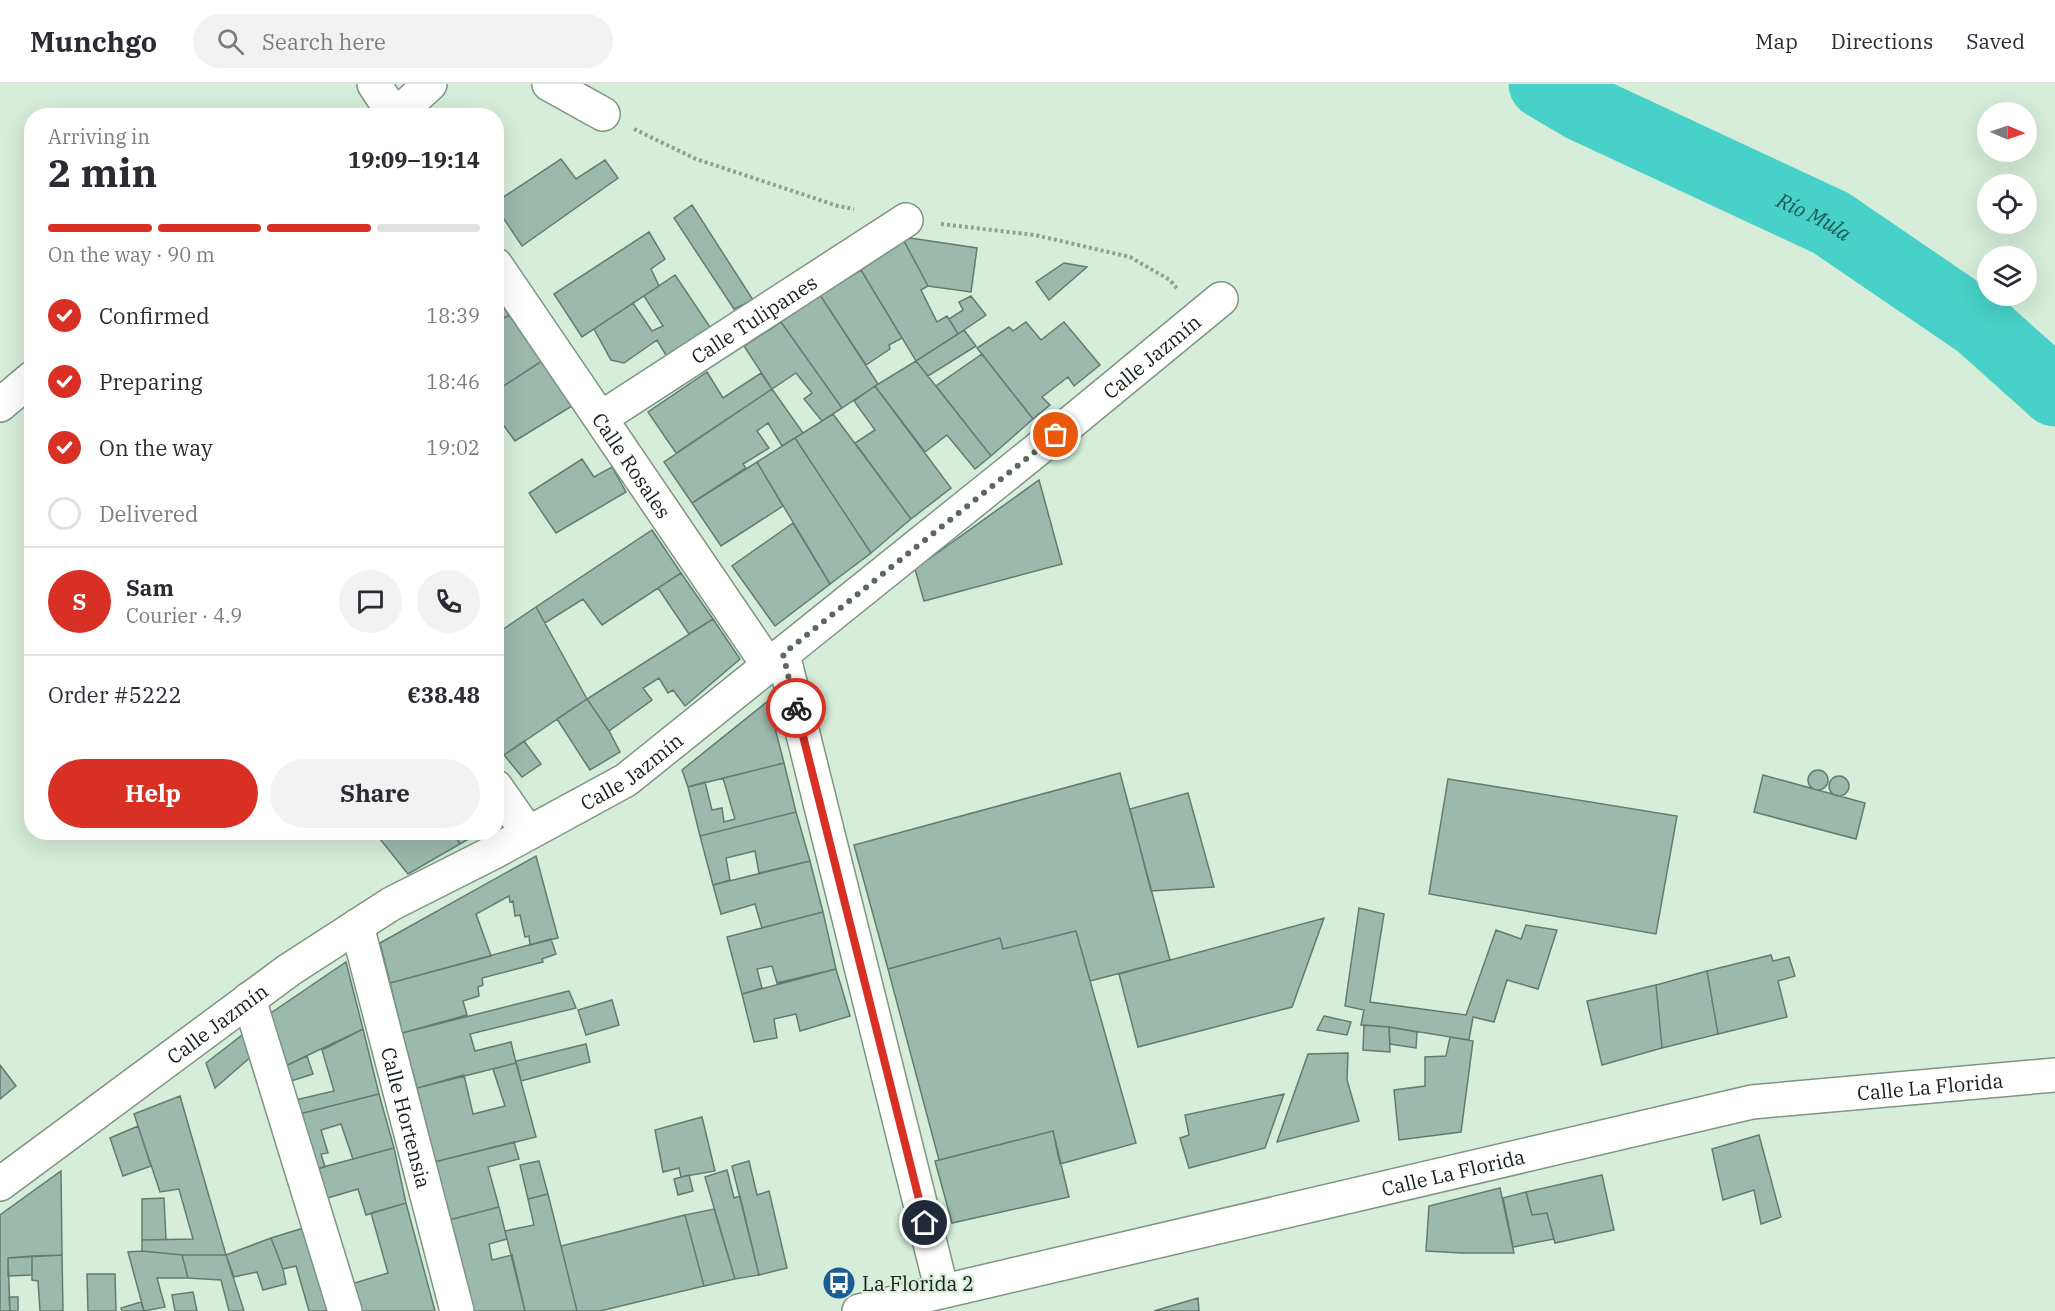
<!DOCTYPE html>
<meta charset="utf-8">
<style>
body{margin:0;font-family:"IBM Plex Serif",serif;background:#f2f2f3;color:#2b2b33;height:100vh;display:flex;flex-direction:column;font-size:22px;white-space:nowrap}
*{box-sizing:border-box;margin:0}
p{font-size:20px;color:#7c7c81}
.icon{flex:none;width:33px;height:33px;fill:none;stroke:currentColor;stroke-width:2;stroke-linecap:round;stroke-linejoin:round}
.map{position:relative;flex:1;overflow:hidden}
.drawer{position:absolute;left:24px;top:24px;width:480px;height:732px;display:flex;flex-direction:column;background:#fff;border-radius:24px;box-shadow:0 6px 24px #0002}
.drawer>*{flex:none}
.needle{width:39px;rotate:92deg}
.buttons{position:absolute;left:1977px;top:18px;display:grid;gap:12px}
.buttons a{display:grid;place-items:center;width:60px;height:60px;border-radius:50%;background:#fff;box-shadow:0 6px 24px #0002;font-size:30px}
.pin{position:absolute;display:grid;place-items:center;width:51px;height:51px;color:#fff;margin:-26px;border:3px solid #fff;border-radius:50%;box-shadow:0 2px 6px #0007}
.courier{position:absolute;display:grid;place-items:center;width:60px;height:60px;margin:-30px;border:4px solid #d93025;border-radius:50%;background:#fff;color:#222;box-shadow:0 2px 8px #0007}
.headline em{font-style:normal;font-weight:700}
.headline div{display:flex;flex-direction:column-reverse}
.headline{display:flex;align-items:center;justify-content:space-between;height:102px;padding:0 24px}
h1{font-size:39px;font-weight:700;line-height:45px}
.bar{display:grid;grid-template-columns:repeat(4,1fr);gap:9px 6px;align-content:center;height:72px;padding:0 24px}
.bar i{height:8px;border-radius:4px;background:#e1e1e2}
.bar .on{background:#d93025}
.bar p{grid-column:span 4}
.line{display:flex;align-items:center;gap:15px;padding:0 24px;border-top:2px solid #e1e1e2}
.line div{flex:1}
.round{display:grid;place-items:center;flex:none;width:63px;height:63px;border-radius:32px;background:#f2f2f3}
ol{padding:0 24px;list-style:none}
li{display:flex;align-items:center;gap:18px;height:66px}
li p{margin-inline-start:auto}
li .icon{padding:6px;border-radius:50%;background:#d93025;color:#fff;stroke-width:4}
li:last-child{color:#7c7c81}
li i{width:33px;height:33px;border:3px solid #e1e1e2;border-radius:50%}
.primary-button{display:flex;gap:12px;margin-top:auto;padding:12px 24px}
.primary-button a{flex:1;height:69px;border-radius:36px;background:#d93025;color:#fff;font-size:24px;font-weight:700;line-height:69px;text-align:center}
.primary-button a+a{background:#f2f2f3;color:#2b2b33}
header{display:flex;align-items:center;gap:36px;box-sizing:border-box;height:84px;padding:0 30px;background:#fff;border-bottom:2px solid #e1e1e2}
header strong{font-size:28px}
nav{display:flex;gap:33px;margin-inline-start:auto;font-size:21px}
.search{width:420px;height:54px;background:#f2f2f3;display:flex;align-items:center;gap:15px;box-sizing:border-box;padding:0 21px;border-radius:33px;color:#7c7c81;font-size:22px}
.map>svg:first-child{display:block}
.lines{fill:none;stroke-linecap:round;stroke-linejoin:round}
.river{stroke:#47d1c8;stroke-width:69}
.building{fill:#9cb9ad;stroke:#617d72;stroke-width:1.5}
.minor-casing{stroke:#7f9583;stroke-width:36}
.primary-casing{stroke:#7f9583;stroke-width:36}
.path{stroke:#8fa192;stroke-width:4;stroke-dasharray:3 3;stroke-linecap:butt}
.minor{stroke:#fff;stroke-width:33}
.primary{stroke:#fff;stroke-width:33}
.done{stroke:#5a685d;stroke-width:6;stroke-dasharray:0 10.8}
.route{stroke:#d93025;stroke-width:8}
.labels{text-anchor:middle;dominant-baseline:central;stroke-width:4.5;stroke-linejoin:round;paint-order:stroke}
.street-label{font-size:20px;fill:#18211a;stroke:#d5edd9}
.poi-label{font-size:20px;fill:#18211a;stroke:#d5edd9;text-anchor:start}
.water-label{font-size:21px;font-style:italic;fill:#1d5652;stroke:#d5edd9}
</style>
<header>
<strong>Munchgo</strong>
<div class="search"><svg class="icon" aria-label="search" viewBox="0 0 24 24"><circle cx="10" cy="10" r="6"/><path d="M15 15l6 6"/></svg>Search here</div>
<nav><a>Map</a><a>Directions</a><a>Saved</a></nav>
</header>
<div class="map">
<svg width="2055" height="1227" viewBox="0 0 2055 1227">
<rect width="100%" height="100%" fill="#d5edd9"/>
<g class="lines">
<path class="river" id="s1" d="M1543,0l39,23 249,116 148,101 76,68"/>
</g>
<path class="building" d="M561,75l15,20 29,-19 13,18 -96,68 -26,-39v-5z
M692,121l61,95 -19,9 -60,-91z
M649,148l16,27 -14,10 8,17 -77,51 -28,-43z
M910,154l67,10 -6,44 -43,-6 -24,-45z
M904,157l24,45 -7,4 16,32 10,-6 11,18 -42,27 -55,-91z
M1064,179l23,4 -38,33 -13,-18z
M861,186l41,68 -13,7 1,4 -24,16 -46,-70z
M675,191l35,52 -43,30 -10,-17 -33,23 -13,-3 -17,-31 39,-26 19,28 11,-5 -19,-30z
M820,211l58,89 -36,24 -61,-86z
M496,212l13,19 -13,8z
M971,212l15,19 -28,19 -9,-15 14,-9 -4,-8z
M509,231l33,46 -46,30v-68z
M781,238l61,86 -20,13 -18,-22 8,-6 -16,-20 -24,16 -28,-43z
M1026,238l15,18 23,-18 36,43 -26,21 -6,-9 -26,20 8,8 -17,14 -56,-71 32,-21 4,4z
M964,246l12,16 -48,30 -12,-15z
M982,270l51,65 -42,37 -55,-70z
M542,277l30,45 -57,35 -16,-22 -3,2v-30z
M916,277l75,95 -16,13 -28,-34 -22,17 -50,-66z
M707,288l16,26 38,-25 11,16 -96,64 -28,-41z
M875,302l76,102 -40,31 -56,-76 20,-13 -21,-29z
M772,305l31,44 -21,13 -14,-23 -11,8 12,17 -26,16 3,4 -54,35 -28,-41z
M833,330l78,105 -40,34 -76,-115z
M795,354l76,115 -41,31 -73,-122z
M582,375l12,18 18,-10 14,25 -70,41 -27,-40z
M757,378l26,44 -62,40 -29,-43z
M1039,396l23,84 -138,37 -9,-32z
M793,439l37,61 -55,42 -43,-60z
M652,446l29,43 -79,52 -19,-26 -38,24 -9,-16z
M681,489l32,46 -24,15 -31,-46z
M536,523l51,92 -83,56 -8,-11v-110z
M713,535l27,40 -55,47 -12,-16 -5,3 -9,-15 -16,10 9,12 -43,31 -22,-32z
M587,615l22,32 11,21 -30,18 -33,-51z
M768,617l16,62 -96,24 -6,-17z
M524,657l17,23 -19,13 -18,-22z
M784,679l12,49 -96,24 -12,-49 17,-5 7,28 10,-2 2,14 11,-3 -12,-41z
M1808 696a10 10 0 1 1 20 0a10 10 0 1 1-20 0Z
M1120,689l50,187 -80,21 -14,-50 -73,18 -3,-11 -112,31 -34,-124z
M1763,691l102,28 -9,36 -102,-27z
M1829 702a10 10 0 1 1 20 0a10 10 0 1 1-20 0Z
M1448,695l229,37 -21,118 -227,-40z
M1188,709l26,94 -63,4 -21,-82z
M796,728l14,49 -51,12 -4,-22 -29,7 4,22 -17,5 -13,-49z
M379,748h74l7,12 -52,30 -32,-40z
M453,748h28l-21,12z
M536,772l22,82 -28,7 -1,-9 -4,1 -5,-22 -5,1 -2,-15 -3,1 -1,-6 -33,18 15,42 -101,27 -10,-40z
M810,777l13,51 -61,16 -7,-24 -34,10 -8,-29z
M1359,824l25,6 -14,88 96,13 30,-85 25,9 5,-14 31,5 -19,59 -31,-9 -13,42 -21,-5 -4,23 -80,-13 -28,-2 3,-15 -19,-4z
M823,828l13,57 -59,14 -5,-17 -15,3 5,19 -20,6 -15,-57z
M1324,834l-32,89 -154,40 -19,-73z
M1076,847l60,212 -76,21 -7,-33 -114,29 -51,-191 112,-31 3,11z
M551,855l5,15 -14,5 1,3 -61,16 1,7 -5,2 1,9 -16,5 4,14 -65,18 -12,-50z
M1771,871l2,6 16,-4 6,19 -17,5 9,36 -69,17 -11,-63z
M346,878l17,67 -82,39 -16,-51z
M836,885l14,47 -50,15 -4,-17 -22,5 3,19 -23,4 -12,-48z
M1707,887l11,63 -56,14 -6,-63z
M1656,901l6,63 -60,17 -15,-64z
M569,907l7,17 -106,26 5,17 36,-9 5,21 -99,25 -15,-55z
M612,916l7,25 -33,10 -8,-25z
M1324,932l27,6 -4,13 -30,-5z
M1364,941l25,2 1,25 -27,-2z
M1389,943l28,5 -1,16 -26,-4z
M363,945l16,65 -84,21 -4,-14 43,-10 -12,-41z
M246,948l7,23 -38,33 -9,-25z
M1450,953l23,4 -12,91 -62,8 -5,-50 31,-4v-29l21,-1z
M586,960l4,18 -69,19 -5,-20z
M1348,969l-1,27 12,41 -82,21 31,-88z
M307,972l6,18 -28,9 -4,-15z
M516,979l20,74 -102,25 -17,-74 47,-13 9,39 32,-8 -12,-37z
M0,981l16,21 -16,13z
M379,1010l15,54 -41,11 -12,-35 -20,6 7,23 -7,1 4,13 -13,3 -17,-55z
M1284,1010l-19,54 -76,20 -9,-30 9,-3 -4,-20z
M180,1012l46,159h-44l-40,-4v-11l51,-1 -14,-50 -19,3 -26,-78z
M702,1033l13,54 -34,6 -2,-9 -16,4 -8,-42z
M138,1042l13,40 -28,10 -13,-38z
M1053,1047l16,66 -117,26 -17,-62z
M1759,1051l22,82 -20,7 -7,-34 -31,10 -11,-51z
M514,1058l5,17 -31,8 11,40 -50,13 -15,-58z
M394,1064l12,55 -40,12 -8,-26 -37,11 -9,-30z
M539,1077l9,33 -20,5 -8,-34z
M749,1077l8,34 12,-4 18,77 -28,7 -27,-109z
M727,1086l7,28 6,-2 19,79 -24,4 -30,-102z
M61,1087l1,84 -54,3 2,53h-10v-96z
M689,1091l4,16 -15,4 -4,-16z
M1602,1091l12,55 -59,13 -8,-30 -15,2 -6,-23z
M1500,1104l14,65h-52l-36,-2 3,-45z
M1526,1108l6,23 15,-2 7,26 -41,8 -10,-49z
M548,1110l13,52 16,65h-52l-20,-80 29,-6 -6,-26z
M164,1114l2,42h-24v-41z
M406,1119l29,108h-79l-8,-26 40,-12 -17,-60z
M499,1123l8,32 -18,5 3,16 20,-5 13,56h-55l-21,-91z
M714,1125l21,70 -31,7 -19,-71z
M685,1131l19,71 -104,25h-23l-16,-65z
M310,1142l26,85h-27l-13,-45 -13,3 -12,-31z
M271,1154l12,31 3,15 -23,6 -6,-18 -23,5 -8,-22z
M142,1167l40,4 6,23h-31l8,29 -21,4 -16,-59z
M62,1171l1,56h-23l-2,-30 -6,-1v-24z
M182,1171h44l18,56h-15l-8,-31 -33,-2z
M32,1172v19l-24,1v-18z
M87,1190h28l1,37h-28z
M193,1208l4,19h-22l-3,-16z
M9,1213h9v14h-8z
M1198,1214l1,13h-45z
M141,1218l3,9h-22l-1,-3z"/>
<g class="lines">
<g class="minor-casing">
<g id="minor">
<path d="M374,0l21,32"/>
<path d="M549,0l54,30"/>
<path d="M395,32l35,-32"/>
<path id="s2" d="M496,181l272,400"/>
<path d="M0,321l32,-27"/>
<path id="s3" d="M601,334l305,-198"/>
<path d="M783,570l159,637"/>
<path d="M496,703l32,46"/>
<path id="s4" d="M357,842l100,385"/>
<path d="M249,915l96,312"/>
<path id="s5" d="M0,1100l289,-214 102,-66 103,-52 132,-72 448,-360 147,-121"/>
</g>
</g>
<g class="primary-casing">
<g id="primary">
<path id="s6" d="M859,1227l893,-209 303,-27"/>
</g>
</g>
<path class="path" d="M634,45l62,30 142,47 16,3
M941,140l94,11 95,22 40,23 8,10"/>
<use href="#minor" class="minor"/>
<use href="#primary" class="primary"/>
</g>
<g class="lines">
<path class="done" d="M796,624l-13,-54 273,-219"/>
<path class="route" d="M796,624l129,515"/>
</g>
<defs>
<g id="bus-disc" transform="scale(1.725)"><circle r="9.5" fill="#1a5d92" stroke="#d5edd9"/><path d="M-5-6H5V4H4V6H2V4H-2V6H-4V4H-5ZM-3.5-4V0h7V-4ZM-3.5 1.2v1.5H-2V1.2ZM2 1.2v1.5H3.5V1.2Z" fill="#fff"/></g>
</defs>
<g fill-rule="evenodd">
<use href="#bus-disc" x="839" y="1199"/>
</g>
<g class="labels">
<g class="street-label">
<text stroke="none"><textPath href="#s3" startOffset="182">Calle Tulipanes</textPath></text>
<text stroke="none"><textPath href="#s5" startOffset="1422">Calle Jazmín</textPath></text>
<text stroke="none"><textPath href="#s2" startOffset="242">Calle Rosales</textPath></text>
<text stroke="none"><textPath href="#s5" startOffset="756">Calle Jazmín</textPath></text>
<text stroke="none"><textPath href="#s5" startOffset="270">Calle Jazmín</textPath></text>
<text stroke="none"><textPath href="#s6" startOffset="1096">Calle La Florida</textPath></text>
<text stroke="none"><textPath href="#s4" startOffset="198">Calle Hortensia</textPath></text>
<text stroke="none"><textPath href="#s6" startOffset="610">Calle La Florida</textPath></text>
</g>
<g class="poi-label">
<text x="862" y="1199">La Florida 2</text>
</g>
<g class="water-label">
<text stroke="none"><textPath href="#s1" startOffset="302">Río Mula</textPath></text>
</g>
</g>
</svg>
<div class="buttons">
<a><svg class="needle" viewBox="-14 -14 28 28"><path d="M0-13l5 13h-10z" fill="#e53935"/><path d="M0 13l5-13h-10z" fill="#7c7c81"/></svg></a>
<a><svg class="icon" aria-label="locate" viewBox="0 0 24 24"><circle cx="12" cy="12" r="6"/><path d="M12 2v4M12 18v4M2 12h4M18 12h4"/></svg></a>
<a><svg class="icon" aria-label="layers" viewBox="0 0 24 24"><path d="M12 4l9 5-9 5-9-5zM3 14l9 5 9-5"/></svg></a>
</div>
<div class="pin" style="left:1056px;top:351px;background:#ea580c"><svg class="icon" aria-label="bag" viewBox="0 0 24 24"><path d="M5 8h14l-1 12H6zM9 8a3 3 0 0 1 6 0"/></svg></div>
<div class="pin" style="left:925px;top:1139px;background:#1f2937"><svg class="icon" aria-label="home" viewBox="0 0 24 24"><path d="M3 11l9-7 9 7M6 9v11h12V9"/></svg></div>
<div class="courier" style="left:796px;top:624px"><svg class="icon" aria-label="bike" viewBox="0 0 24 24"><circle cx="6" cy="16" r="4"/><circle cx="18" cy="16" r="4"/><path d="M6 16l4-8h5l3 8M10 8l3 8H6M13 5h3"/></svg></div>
<section class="drawer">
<div class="headline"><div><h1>2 min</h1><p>Arriving in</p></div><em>19:09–19:14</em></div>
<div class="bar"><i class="on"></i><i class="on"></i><i class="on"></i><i></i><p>On the way · 90 m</p></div>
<ol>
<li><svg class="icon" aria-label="check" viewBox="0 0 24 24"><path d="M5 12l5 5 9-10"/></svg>Confirmed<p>18:39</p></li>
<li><svg class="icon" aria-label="check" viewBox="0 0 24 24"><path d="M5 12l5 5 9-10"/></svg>Preparing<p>18:46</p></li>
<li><svg class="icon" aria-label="check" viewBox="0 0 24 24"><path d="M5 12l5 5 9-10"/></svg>On the way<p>19:02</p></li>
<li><i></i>Delivered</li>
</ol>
<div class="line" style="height:108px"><b class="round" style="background:#d93025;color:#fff">S</b><div><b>Sam</b><p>Courier · 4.9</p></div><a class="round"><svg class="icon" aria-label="chat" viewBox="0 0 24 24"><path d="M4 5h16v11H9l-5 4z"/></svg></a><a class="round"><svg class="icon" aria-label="phone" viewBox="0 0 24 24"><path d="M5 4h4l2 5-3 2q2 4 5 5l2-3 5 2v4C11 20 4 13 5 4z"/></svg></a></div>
<div class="line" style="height:78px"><div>Order #5222</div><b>€38.48</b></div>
<div class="primary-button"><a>Help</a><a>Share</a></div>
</section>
</div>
